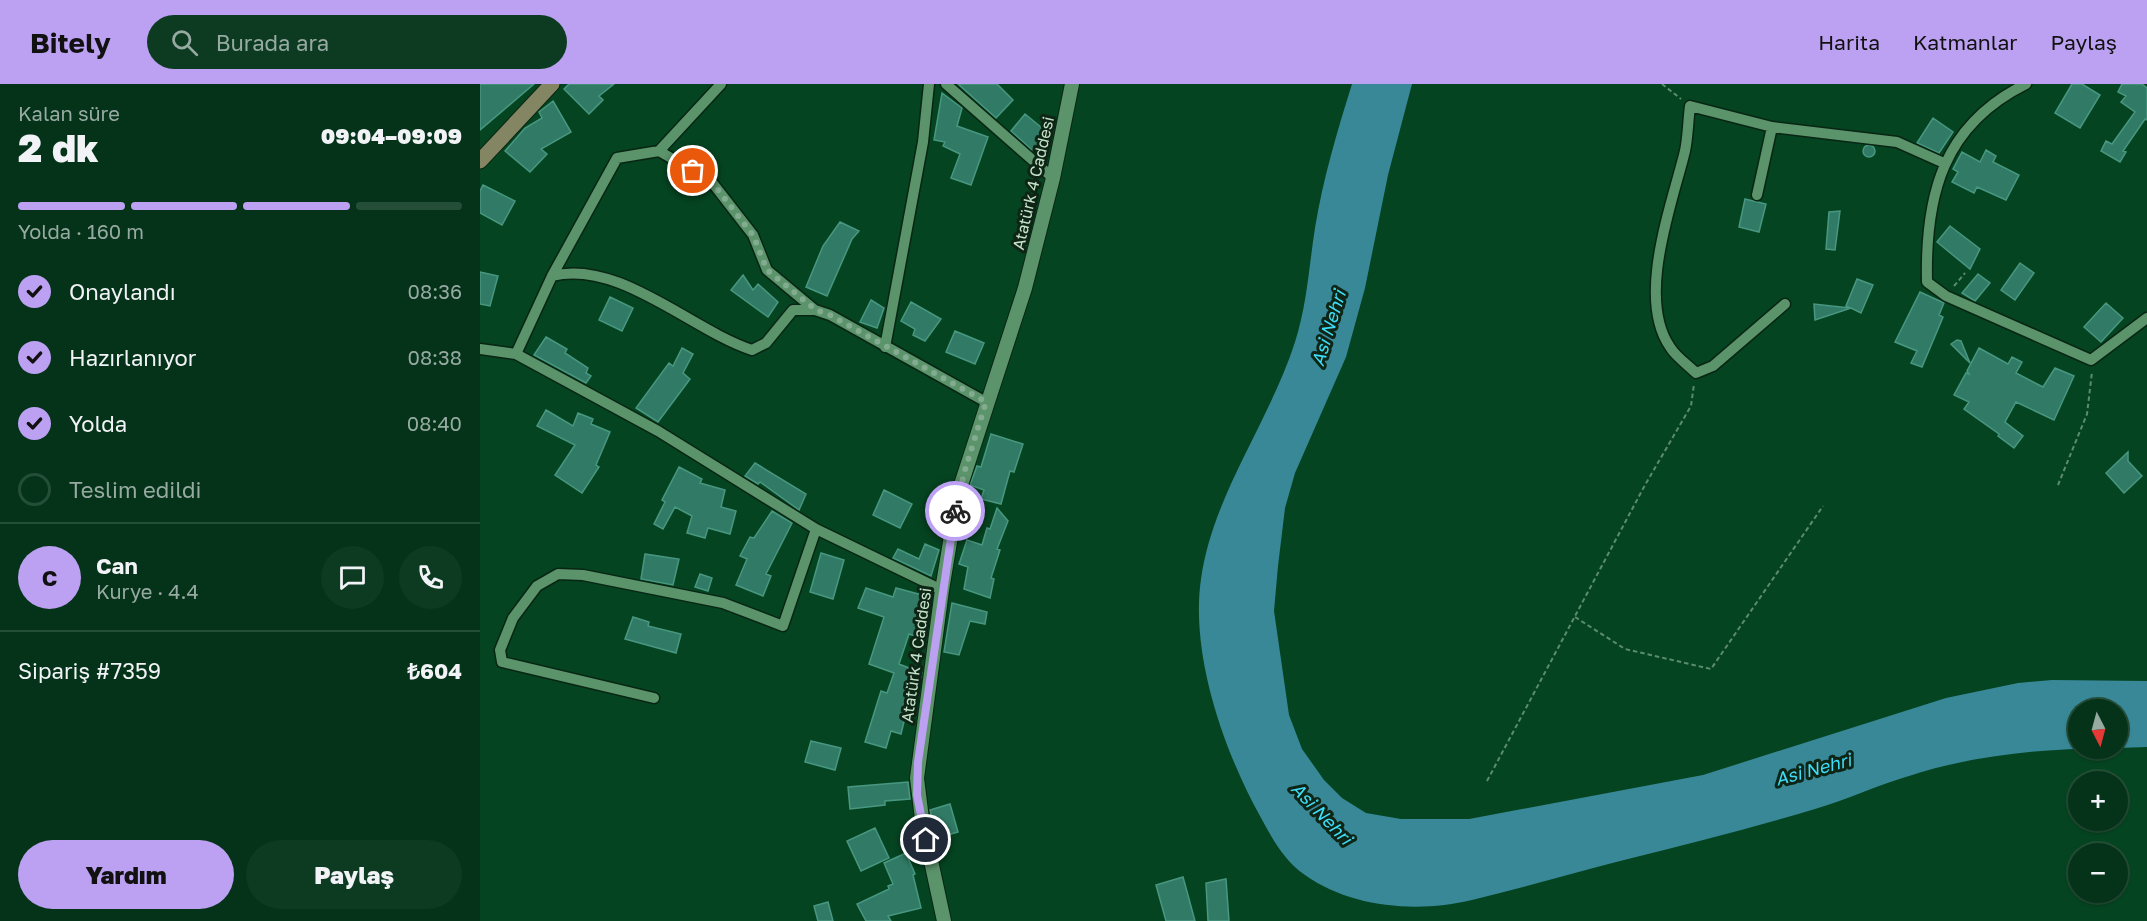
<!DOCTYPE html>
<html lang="tr">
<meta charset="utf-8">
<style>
body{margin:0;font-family:"Golos Text",sans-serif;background:#0d3b22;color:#f1f3f6;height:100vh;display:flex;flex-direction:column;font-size:22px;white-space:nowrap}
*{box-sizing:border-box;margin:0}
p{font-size:20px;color:#97aaa2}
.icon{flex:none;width:33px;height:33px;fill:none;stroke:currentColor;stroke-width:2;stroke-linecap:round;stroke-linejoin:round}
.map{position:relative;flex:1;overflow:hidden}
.side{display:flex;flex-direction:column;background:#043319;width:480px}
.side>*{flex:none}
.needle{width:39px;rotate:174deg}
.controls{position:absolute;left:1588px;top:615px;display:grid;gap:12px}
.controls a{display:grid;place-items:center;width:60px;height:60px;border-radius:50%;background:#043319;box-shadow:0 2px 4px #0004,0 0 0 2px #254e38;font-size:30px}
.pin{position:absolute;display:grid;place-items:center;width:51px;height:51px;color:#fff;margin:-26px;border:3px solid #fff;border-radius:50%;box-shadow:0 2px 6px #0007}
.courier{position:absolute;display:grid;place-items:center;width:60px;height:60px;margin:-30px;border:4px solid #bca0f2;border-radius:50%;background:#fff;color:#222;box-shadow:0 2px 8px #0007}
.overview em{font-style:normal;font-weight:800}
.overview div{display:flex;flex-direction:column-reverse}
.overview{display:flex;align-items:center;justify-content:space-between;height:102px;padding:0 18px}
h1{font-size:39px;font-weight:800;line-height:45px}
.bar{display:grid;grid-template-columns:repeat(4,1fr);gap:9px 6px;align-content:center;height:72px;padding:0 18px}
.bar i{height:8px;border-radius:4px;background:#254e38}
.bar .active{background:#bca0f2}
.bar p{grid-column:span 4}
.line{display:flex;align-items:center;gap:15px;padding:0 18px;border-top:2px solid #254e38}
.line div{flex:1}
.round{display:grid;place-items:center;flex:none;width:63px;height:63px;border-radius:32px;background:#0d3b22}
ol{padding:0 18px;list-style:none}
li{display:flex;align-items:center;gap:18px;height:66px}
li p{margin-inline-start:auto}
li .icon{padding:6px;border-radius:50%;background:#bca0f2;color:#111;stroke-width:4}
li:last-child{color:#97aaa2}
li i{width:33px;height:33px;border:3px solid #254e38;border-radius:50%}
.primary-button{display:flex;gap:12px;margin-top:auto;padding:12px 18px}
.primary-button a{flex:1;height:69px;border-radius:36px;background:#bca0f2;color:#111;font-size:24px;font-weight:800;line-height:69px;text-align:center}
.primary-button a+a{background:#0d3b22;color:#f1f3f6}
header{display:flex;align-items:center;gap:36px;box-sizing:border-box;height:84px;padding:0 30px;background:#bca0f2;color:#111}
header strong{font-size:28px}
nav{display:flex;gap:33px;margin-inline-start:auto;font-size:21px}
.search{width:420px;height:54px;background:#0d3b22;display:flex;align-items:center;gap:15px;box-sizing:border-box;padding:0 21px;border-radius:33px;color:#97aaa2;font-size:22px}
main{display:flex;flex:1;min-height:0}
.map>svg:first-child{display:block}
.water{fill:#388898}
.building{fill:#317b66;stroke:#489780;stroke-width:1.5}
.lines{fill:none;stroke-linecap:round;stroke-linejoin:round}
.minor-casing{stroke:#082613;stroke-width:13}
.tertiary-casing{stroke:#082613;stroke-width:16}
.secondary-casing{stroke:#082613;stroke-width:17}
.path{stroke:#5c8c6e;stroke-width:2;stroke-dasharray:4.5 3;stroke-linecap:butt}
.minor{stroke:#5b936b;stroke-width:10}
.tertiary{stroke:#5b936b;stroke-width:14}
.secondary{stroke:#848562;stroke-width:15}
.done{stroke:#82ab90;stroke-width:6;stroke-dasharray:0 10.8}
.route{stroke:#bca0f2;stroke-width:8}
.labels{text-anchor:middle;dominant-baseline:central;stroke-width:6;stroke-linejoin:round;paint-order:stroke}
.street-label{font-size:16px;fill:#c5e2cb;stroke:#0e2515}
.water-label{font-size:18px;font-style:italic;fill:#3ddcf8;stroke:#0e2515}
</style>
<header>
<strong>Bitely</strong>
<div class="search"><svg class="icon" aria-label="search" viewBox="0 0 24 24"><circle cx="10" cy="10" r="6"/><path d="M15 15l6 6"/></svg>Burada ara</div>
<nav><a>Harita</a><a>Katmanlar</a><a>Paylaş</a></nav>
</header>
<main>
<section class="side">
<div class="overview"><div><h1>2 dk</h1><p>Kalan süre</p></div><em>09:04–09:09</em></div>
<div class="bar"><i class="active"></i><i class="active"></i><i class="active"></i><i></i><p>Yolda · 160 m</p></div>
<ol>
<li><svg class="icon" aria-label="check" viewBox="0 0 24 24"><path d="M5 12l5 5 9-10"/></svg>Onaylandı<p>08:36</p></li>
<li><svg class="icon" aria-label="check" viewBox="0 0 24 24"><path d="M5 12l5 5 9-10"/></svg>Hazırlanıyor<p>08:38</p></li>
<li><svg class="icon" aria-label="check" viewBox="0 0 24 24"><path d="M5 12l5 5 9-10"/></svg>Yolda<p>08:40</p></li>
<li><i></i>Teslim edildi</li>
</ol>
<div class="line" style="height:108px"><b class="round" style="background:#bca0f2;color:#111">C</b><div><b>Can</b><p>Kurye · 4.4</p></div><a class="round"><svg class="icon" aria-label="chat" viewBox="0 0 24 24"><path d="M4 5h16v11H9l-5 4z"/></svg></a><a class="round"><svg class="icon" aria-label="phone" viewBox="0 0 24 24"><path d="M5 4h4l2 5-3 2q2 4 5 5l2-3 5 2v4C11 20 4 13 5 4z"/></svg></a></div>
<div class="line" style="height:78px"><div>Sipariş #7359</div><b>₺604</b></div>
<div class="primary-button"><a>Yardım</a><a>Paylaş</a></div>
</section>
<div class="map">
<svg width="1667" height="837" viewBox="0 0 1667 837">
<rect width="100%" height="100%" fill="#054421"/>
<path class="water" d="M872,0h60l-24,91 -23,113 -19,69 -51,116 -10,35 -7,58 -4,45 15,104 13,34 22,31 18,18 24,15 35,6h68l234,-44 243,-77 72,-15 34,-3 95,1v66l-29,1v-38h-39l1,39c-54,1 -120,10 -171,27 -32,9 -62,24 -94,33 -63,19 -127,35 -191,51 -51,13 -102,28 -152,40 -54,13 -121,8 -167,-25 -21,-14 -33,-37 -45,-59 -36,-65 -70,-161 -59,-237 12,-85 68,-156 94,-237 12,-37 14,-76 20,-114 8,-49 22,-96 37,-144z"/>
<path class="building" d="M0,0h54l-54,46z
M89,0h45l-15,12 4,4 -14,14 -25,-25z
M478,0h39l16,16 -17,18z
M1592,0h10l18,11 -20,33 -25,-15z
M1642,0h20l5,4v32l-2,-1 -22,32 3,1 -6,10 -19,-11 5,-10 6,3 23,-32 -14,-10 5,-6 -8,-4z
M462,9l20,15 -5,18 31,11 -17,48 -20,-7 9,-24 -17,-8 2,-4 -11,-2z
M73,17l18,31 -30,17 6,5 -17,18 -25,-21 20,-23 17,-10 -3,-6z
M545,30l22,18 -15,18 -21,-19z
M1453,34l20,14 -14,21 -22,-10z
M1383 67a6 6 0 1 1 12 0a6 6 0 1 1-12 0Z
M1506,66l10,6 -3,6 26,13 -13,25 -29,-13 -3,6 -22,-11 6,-10 -5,-3 9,-17 18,10z
M3,101l32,16 -13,24 -22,-12v-22z
M1265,115l21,5 -7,28 -20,-5z
M1360,127l-5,39 -9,-1 3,-37z
M360,138l19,9 -7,8 -25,57 -21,-9 17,-41z
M1470,142l30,23 -10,20 -33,-27z
M1540,179l14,10 -19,27 -14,-10z
M0,188l18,4 -8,30 -10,-2z
M1498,190l12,9 -15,18 -13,-8z
M263,191l10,15 5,-6 20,18 -10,15 -37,-27z
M1377,195l16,6 -12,28 -10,-5 -36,12 -1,-16 36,4 -4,-2z
M1440,208l24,11 -5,12 4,2 -21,50 -11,-4 6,-12 -22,-9z
M130,213l23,11 -11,23 -23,-11z
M391,216l13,8 -7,20 -17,-6z
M431,218l30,17 -16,22 -12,-6 2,-6 -14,-8z
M1626,219l17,15 -22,24 -17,-15z
M475,247l29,12 -9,21 -29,-12z
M66,253l21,12 -2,4 23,15 -2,5 5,3 -5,7 -52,-28z
M1477,256l4,1 9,22 -19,-19z
M202,264l11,6 -10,19 7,6 -32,43 -22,-14 33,-45 4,3z
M1499,264l29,16 4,-7 10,5 -6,11 27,14 12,-19 19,8 -20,44 -38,-18 -11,20 18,14 -9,12 -16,-12 1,-2 -35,-25 5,-7 -15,-7 12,-22 3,1 -2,-3z
M66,326l27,16 5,-13 15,6 -2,5 19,8 -14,33 3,2 -17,26 -27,-18 20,-30 -38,-19z
M511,350l32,10 -9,28 -4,-1 -9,33 -20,-5 3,-9 -14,-5 7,-19 4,1z
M1648,368v9l14,15 -18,17 -18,-20z
M275,379l51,31 -7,16 -39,-28 -2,2 -13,-8z
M199,383l23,12 -2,4 25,7 -4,17 15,4 -6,23 -22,-6 -3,10 -18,-5 5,-17 -17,-9 -12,22 -9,-5 11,-22 -3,-2z
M404,406l28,14 -12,24 -27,-13z
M517,424l11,13 -11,28 3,1 -9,28 3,1 -4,19 -26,-9 4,-22 -9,-3 8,-24 15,5 5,-17 3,1z
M292,427l20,12 -26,51 5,2 -8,20 -27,-11 11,-26 -7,-3 10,-19 4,1z
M445,460l14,6 -8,26 -38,-18 5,-9 21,10z
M341,469l23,7 -11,39 -23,-7z
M165,470l34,5 -6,26 -32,-6z
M220,490l12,4 -4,13 -13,-4z
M386,504l27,9 3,-9 30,8 -11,40 -6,-2 -10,30 23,9 -7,21 -4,-1 -10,41 -10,-3 -5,17 -21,-6 16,-51 6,2 7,-20 -25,-9 15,-47 -26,-9z
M472,519l35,9 -2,12 -15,-3 -11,34 -15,-3z
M153,533l16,5 -1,4 33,8 -5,19 -51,-14z
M331,657l30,7 -6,22 -30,-8z
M428,698l2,17 -25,2v4l-35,4 -2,-22z
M470,720l8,28 -21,6 -7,-28z
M395,744l14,30 -28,13 -14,-30z
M426,769l9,21 -2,1 8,33 -33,8 3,5h-25l-9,-17 32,-15 -1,-3 5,-2 -9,-21z
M703,793l12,44h-29l-10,-36z
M746,795l3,42h-21l-2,-38z
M348,818l5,19h-15l-4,-15z"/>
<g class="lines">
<g class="minor-casing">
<path id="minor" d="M466,0l107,94
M1546,0c-83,41 -101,111 -99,198l19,14 145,64 56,-42
M179,67l52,30 42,54 14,35 48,40
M1277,111l15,-68
M72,192l65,-118 42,-7 62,-67
M1305,220l-72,62 -17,7c-8,-8 -20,-16 -26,-26 -34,-49 2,-143 15,-196 3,-14 3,-30 5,-45l82,21 125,15 47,21
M405,263l38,-205 6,-58
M0,265l36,5 142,77 158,98 126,61
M36,270l36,-78c67,-17 139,54 200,74l14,-7 27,-33h22l15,5 156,87
M174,614l-152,-36 -2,-12 13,-32 24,-32 21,-12 25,1 140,28 60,23 33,-97"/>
</g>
<g class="tertiary-casing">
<path id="tertiary" d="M464,837l-22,-102 -5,-41 25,-188 16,-96 67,-206 28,-110 19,-94"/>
</g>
<g class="secondary-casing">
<path id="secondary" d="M0,77l72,-77"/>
</g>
<path class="path" d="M1182,0l19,15
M1474,202l11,-13
M1578,401l29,-71 5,-42
M1095,533l50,32 86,20 112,-163
M1007,697l158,-296 46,-79 3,-22"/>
<use href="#minor" class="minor"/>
<use href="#tertiary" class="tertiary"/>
<use href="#secondary" class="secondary"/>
</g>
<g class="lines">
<path class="done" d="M213,87l18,10 42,54 14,35 49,40 14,5 156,87 -21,68 -10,41"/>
<path class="route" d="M446,756l-9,-45 1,-33 37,-251"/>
</g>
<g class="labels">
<g class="street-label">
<text transform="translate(553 99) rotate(-77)">Atatürk 4 Caddesi</text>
<text transform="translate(436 571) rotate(-82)">Atatürk 4 Caddesi</text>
</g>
<g class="water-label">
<text transform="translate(848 244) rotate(-73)">Asi Nehri</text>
<text transform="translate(1333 685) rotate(-15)">Asi Nehri</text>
<text transform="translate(842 729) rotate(46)">Asi Nehri</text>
</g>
</g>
</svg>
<div class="controls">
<a><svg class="needle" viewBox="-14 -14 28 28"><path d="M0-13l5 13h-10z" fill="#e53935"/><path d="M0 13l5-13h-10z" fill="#97aaa2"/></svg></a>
<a>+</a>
<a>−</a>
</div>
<div class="pin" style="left:213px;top:87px;background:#ea580c"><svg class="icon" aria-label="bag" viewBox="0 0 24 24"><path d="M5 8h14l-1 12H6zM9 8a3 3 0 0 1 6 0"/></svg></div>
<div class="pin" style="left:446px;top:756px;background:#1f2937"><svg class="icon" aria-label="home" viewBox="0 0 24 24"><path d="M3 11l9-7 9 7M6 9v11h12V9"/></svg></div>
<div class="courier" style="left:475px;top:427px"><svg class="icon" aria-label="bike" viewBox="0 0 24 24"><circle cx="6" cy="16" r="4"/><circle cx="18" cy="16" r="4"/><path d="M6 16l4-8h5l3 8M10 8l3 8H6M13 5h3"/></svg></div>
</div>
</main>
